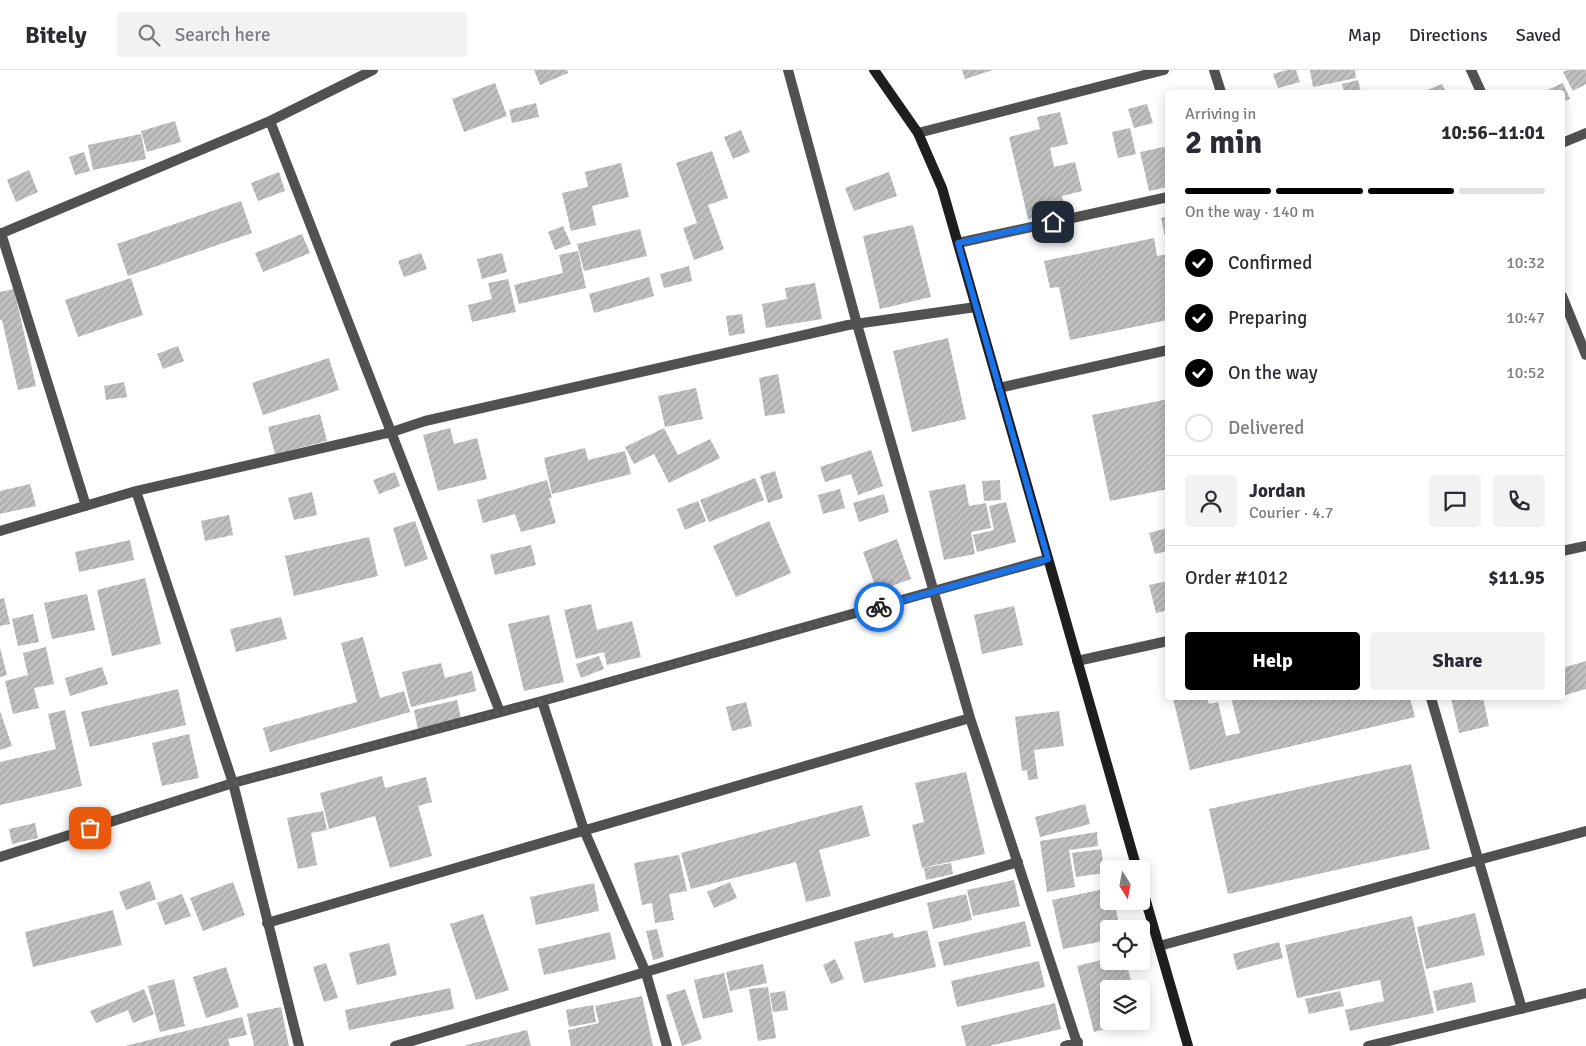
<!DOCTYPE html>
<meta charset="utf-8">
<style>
body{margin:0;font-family:Signika,sans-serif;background:#f2f2f3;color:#2b2b33;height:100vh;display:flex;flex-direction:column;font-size:19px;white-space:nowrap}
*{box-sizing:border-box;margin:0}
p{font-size:16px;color:#7c7c81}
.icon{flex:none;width:28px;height:28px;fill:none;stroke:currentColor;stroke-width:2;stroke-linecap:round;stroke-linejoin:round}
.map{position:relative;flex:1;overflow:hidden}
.details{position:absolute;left:1165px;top:20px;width:400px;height:610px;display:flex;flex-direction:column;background:#fff;border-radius:5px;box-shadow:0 2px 12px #0003}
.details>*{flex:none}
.needle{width:32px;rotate:169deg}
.tools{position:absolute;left:1100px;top:790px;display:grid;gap:10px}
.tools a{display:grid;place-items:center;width:50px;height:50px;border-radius:5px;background:#fff;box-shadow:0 2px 12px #0003;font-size:25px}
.pin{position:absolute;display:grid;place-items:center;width:42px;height:42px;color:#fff;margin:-21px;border-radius:10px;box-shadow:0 2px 8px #0006}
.courier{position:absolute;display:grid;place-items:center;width:50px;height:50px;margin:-25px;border:4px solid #1a73e8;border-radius:50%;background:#fff;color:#222;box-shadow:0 1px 6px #0007}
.summary em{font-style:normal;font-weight:700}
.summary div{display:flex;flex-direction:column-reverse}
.summary{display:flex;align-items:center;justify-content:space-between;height:85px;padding:0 20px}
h1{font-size:32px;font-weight:700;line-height:38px}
.bar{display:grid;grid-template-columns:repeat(4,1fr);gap:8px 5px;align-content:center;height:60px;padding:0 20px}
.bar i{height:6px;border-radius:4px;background:#e1e1e2}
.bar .selected{background:#000}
.bar p{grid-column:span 4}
.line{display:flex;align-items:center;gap:12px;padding:0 20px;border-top:1px solid #e1e1e2}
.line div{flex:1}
.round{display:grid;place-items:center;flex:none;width:52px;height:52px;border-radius:5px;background:#f2f2f3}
ol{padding:0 20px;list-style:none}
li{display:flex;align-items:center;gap:15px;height:55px}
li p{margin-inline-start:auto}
li .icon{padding:5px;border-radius:50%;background:#000;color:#fff;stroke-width:4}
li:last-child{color:#7c7c81}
li i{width:28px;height:28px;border:2px solid #e1e1e2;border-radius:50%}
.primary-button{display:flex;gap:10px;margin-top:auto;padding:10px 20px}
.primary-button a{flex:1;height:58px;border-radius:5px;background:#000;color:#fff;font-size:20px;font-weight:700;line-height:58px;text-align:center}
.primary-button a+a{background:#f2f2f3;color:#2b2b33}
header{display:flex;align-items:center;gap:30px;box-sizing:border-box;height:70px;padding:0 25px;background:#fff;border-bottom:1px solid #e1e1e2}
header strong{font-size:24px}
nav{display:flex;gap:28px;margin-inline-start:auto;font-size:18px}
.search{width:350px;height:45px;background:#f2f2f3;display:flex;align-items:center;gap:12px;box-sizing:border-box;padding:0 18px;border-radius:5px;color:#7c7c81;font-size:19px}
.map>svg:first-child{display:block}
.building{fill:url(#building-hatch)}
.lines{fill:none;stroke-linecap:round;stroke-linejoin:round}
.street{stroke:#515151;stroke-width:10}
.secondary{stroke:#1e1e1e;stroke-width:10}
.done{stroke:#595959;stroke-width:5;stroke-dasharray:0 9}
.route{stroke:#1a73e8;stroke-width:6}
</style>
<header>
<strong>Bitely</strong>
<div class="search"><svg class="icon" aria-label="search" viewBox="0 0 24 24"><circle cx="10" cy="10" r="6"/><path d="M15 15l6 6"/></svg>Search here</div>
<nav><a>Map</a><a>Directions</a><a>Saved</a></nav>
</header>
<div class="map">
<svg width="1586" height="976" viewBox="0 0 1586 976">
<defs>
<pattern id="building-hatch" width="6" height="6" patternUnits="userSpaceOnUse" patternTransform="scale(1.25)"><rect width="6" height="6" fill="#c0c0c0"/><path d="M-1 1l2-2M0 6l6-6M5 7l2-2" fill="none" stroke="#a3a3a3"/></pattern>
</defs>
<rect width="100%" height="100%" fill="#fff"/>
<path class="building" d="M534,0h33l1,3 -28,12z
M962,0h31l-28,9z
M1287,0h9l4,12 -22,6 -5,-14z
M1310,0h45l1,8 -43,9z
M1568,0h18v14l-13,7 -10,-19z
M1358,10l3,12h-17l-2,-8z
M495,13l12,33 -43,16 -12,-33z
M1563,13l7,16 -8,3v-10h-19z
M1442,14l4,8h-24z
M536,33l3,14 -27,6 -3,-13z
M1147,34l6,19 -19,5 -6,-19z
M1060,42l8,32 -18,4 4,19 21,-5 7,29 -20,5 3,15 -37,8 -19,-82 31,-8 -3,-12z
M175,51l6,21 -34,10 -6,-21z
M1130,58l6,26 -18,4 -6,-26z
M741,60l9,22 -17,7 -9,-22z
M141,64l5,25 -53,11 -5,-25z
M1168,76v41l-19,4 -9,-39z
M712,81l16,47 -20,7 16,44 -30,11 -11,-32 14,-5 -21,-60z
M84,82l6,19 -15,4 -6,-18z
M621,93l8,34 -37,9 4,19 -25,6 -9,-38 26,-6 -3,-15z
M29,100l9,22 -22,10 -9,-22z
M279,102l6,19 -27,10 -7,-18z
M889,102l8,24 -43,15 -9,-23z
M241,131l11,32 -124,43 -11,-32z
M1168,146v30h-1l-6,-28z
M913,155l18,72 -51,12 -17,-73z
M563,156l8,18 -16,6 -7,-18z
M640,159l7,27 -63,15 -7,-27z
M302,164l8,19 -47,19 -8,-19z
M1154,168l3,18 11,-2v66l-98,20 -11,-53 -9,1 -6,-27z
M578,181l8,37 -67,16 -5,-19 49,-12 -4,-18z
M421,183l6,16 -23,8 -6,-16z
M502,183l5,19 -25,7 -5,-20z
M689,196l3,15 -28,7 -4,-14z
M649,207l5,19 -60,17 -5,-19z
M131,208l12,37 -65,22 -13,-37z
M508,209l8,33 -44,10 -4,-17 24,-6 -4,-16z
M815,213l7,36 -56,9 -4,-24 25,-5 -2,-11z
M14,219l22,97 -18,4 -16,-70h-2v-28z
M742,244l3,19 -16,3 -3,-20z
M948,268l18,81 -54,13 -19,-81z
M178,276l6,15 -21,8 -6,-15z
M329,288l10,32 -76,25 -11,-32z
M778,304l7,39 -20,3 -6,-38z
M124,312l3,15 -21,3 -2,-14z
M696,318l7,31 -38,8 -7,-31z
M1168,329v90l-58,12 -18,-86z
M320,344l7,27 -52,13 -7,-27z
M450,358l4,16 23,-6 10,41 -49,12 -15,-56z
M664,358l14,27 32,-16 10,19 -51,25 -15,-29 -20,10 -9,-17z
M585,378l3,12 37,-9 6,23 -79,20 -8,-36z
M871,380l12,36 -25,9 -7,-21 -26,8 -5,-15z
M775,401l8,27 -15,5 -8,-27z
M395,402l5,14 -21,8 -6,-14z
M755,408l9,22 -55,22 -9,-22z
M547,410l5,18h-3l7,25 -35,9 -6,-18 -32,9 -6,-23z
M1000,410l1,20 -17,1 -2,-20z
M30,414l6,22 -36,8v-23z
M965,414l4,22 17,-3 5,25 -20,4 4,22 -31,6 -15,-69z
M840,419l5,19 -22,6 -5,-19z
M312,422l5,23 -23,5 -6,-22z
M884,424l5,18 -30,10 -6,-19z
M698,431l8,20 -21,9 -8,-21z
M1006,432l10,40 -39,10 -4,-17 21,-5 -5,-24z
M229,445l4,20 -28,6 -4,-20z
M415,451l13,38 -23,8 -12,-39z
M769,451l22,52 -55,24 -23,-51z
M1168,458v23l-13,3 -6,-21z
M369,467l9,39 -84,20 -9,-40z
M897,469l14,40 -34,12 -14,-39z
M130,470l4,20 -55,12 -4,-20z
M531,475l5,20 -41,10 -5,-20z
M145,508l16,66 -49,12 -15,-66z
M1168,511v29l-12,3 -7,-28z
M87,524l8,36 -43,9 -8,-36z
M4,528l6,26 -10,2v-27z
M591,534l6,26 35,-9 9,36 -34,8 -3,-13 -28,7 -12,-49z
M1014,536l9,39 -41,9 -8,-39z
M33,544l6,28 -21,4 -6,-27z
M549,545l15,67 -40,9 -16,-67z
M281,547l6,22 -51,13 -6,-23z
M363,567l17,61 24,-7 6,21 -140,40 -7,-24 94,-26 -16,-59z
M46,577l8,37 -20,4 5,20 -26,6 -8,-33 23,-6 -5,-22z
M0,578l7,27 -7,2z
M599,586l5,13 -23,9 -5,-14z
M1586,591v28l-24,7v-28z
M441,593l4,15 27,-7 4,20 -65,16 -9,-35z
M102,597l6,17 -38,12 -5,-18z
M178,619l8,36 -96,22 -9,-35z
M1173,628h34l2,6 9,-2 8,34 14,-3 -9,-35h179l5,19 -225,53z
M1451,628h32l6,28 -30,7z
M457,630l4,19 -43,11 -4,-20z
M746,632l6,24 -20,5 -6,-24z
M65,640l17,76 -82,19v-43l56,-13 -8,-35z
M0,641l12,35 -12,4z
M1059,641l5,35 -30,4 4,29 -10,1 -1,-10 -5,1 -7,-54z
M189,664l10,44 -37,8 -10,-43z
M1411,694l19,85 -202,45 -19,-85z
M966,702l19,82 -63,14 -10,-43 12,-3 -9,-39z
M382,706l3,12 41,-11 6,25 -14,4 14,50 -42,12 -15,-52 -46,13 -9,-36z
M1085,734l5,20 -50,13 -5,-20z
M862,735l8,31 -51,14 12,46 -25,6 -10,-40 -105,27 -10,-36z
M323,741l4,19 -16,3 6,32 -19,4 -11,-51z
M35,753l3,15 -26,6 -3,-15z
M1097,762l1,14 -29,4 6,37 -28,5 -7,-51z
M1101,779l4,24 -29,4 -4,-24z
M679,785l8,36 -18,3 5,26 -19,3 -3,-20 -10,2 -8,-42z
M951,793l2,11 -27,6 -2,-12z
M1014,810l6,26 -47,10 -6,-26z
M150,811l6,18 -30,11 -7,-18z
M233,812l12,33 -42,16 -13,-33z
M730,812l7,16 -23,10 -7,-16z
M594,813l5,28 -63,14 -6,-28z
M1109,818v13h5l6,28h-11v11l-46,9 -11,-49z
M182,824l9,22 -26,9 -8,-22z
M966,824l6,26 -39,9 -6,-26z
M113,840l9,35 -89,22 -8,-35z
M1475,843l10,42 -59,14 -9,-42z
M483,844l26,76 -33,10 -26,-76z
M1412,846l22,97 -84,18 -5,-21 39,-9 -4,-21 -83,18 -12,-53z
M1025,851l6,25 -87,20 -6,-24z
M657,859l7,28 -11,3 -7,-29z
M927,860l9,37 -72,16 -10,-41 39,-9 1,5z
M610,862l6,27 -72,16 -6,-26z
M1279,872l4,16 -46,12 -4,-16z
M389,873l8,32 -40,10 -8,-32z
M1109,888v3h17l7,28h-24v32l25,1 -40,10 -17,-66z
M835,889l9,20 -13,5 -8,-19z
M1039,891l6,26 -88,20 -6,-26z
M326,893l12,35 -14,4 -11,-35z
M763,894l4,19 -37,8 -4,-19z
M226,897l13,40 -33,11 -13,-41z
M724,903l9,39 -30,7 -9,-39z
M174,909l11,47 -25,6 -12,-46z
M1472,912l4,20 -39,9 -4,-20z
M768,917l8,51 -18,3 -9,-52z
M450,918l4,21 -105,21 -4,-20z
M144,919l10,25 -21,9 -5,-13 -32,13 -6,-12z
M685,919l17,50 -20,7 -16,-51z
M785,921l3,19 -15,2 -3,-19z
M1340,921l4,15 -35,8 -4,-15z
M642,926l11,50h-82l-3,-16 31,-7 -4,-17z
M1055,933l6,26 -72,17h-23l-5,-20z
M593,935l3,17 -27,5 -3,-17z
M281,937l8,39h-35l-7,-32z
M242,947l5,18 -19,4 2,7h-105z
M527,960l4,16h-65v-1z"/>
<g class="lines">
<path class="street" d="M788,0l69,254 113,394 108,328
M1214,0l7,22
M1471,0l10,22
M270,51l230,591
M918,63l246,-63
M1562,73l24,-10
M1,163l85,273
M0,164l270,-113 103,-51
M958,173l210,-46
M1562,226l24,59
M999,318l169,-38
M136,421l97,292 66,263
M0,461l136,-40 256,-59 33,-11 423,-96 128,-18
M1562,481l24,-5
M1077,591l91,-20
M1431,628l91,311
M542,631l42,129 62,143 21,73
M0,787l233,-74 309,-82 506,-142
M267,853l703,-205
M1159,876l427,-115
M395,976l623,-184
M1065,976l13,-4
M1368,976l218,-53"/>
<path class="secondary" d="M874,0l44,63 24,55 195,681
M1141,814l47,162"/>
</g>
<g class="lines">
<path class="done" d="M90,758l143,-45 309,-82 337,-94"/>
<path class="route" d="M879,537l169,-48 -90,-316 95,-21"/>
</g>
</svg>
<div class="tools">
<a><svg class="needle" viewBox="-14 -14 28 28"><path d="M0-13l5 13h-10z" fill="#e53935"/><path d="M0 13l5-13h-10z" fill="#7c7c81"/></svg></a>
<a><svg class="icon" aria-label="locate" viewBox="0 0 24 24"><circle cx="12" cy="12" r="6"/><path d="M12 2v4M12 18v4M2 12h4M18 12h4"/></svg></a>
<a><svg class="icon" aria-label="layers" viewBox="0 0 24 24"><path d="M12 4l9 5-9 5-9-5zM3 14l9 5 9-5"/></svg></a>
</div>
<div class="pin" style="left:90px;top:758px;background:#ea580c"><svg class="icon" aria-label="bag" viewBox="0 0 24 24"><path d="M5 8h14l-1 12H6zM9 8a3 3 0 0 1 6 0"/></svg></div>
<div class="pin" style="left:1053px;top:152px;background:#1f2937"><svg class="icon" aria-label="home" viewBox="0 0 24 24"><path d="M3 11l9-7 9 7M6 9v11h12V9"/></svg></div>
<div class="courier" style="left:879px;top:537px"><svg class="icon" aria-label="bike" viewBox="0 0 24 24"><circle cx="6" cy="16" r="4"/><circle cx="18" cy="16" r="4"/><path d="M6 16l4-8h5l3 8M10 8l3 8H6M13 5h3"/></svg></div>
<section class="details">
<div class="summary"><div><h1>2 min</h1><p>Arriving in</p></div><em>10:56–11:01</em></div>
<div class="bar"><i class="selected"></i><i class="selected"></i><i class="selected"></i><i></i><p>On the way · 140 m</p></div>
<ol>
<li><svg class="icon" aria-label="check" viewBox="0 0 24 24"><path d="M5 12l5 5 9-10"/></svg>Confirmed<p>10:32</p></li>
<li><svg class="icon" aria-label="check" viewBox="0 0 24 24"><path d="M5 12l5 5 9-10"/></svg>Preparing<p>10:47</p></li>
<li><svg class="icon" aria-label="check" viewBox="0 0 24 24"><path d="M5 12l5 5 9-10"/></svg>On the way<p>10:52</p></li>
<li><i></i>Delivered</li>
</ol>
<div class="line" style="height:90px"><a class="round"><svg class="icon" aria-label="person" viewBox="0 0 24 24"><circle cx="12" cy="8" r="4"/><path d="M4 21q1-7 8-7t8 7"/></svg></a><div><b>Jordan</b><p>Courier · 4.7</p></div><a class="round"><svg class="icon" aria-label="chat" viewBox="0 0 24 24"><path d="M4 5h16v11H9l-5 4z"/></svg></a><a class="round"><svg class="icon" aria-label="phone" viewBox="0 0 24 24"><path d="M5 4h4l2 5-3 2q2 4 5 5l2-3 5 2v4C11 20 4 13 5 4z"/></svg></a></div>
<div class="line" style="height:65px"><div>Order #1012</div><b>$11.95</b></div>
<div class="primary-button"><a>Help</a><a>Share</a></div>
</section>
</div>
